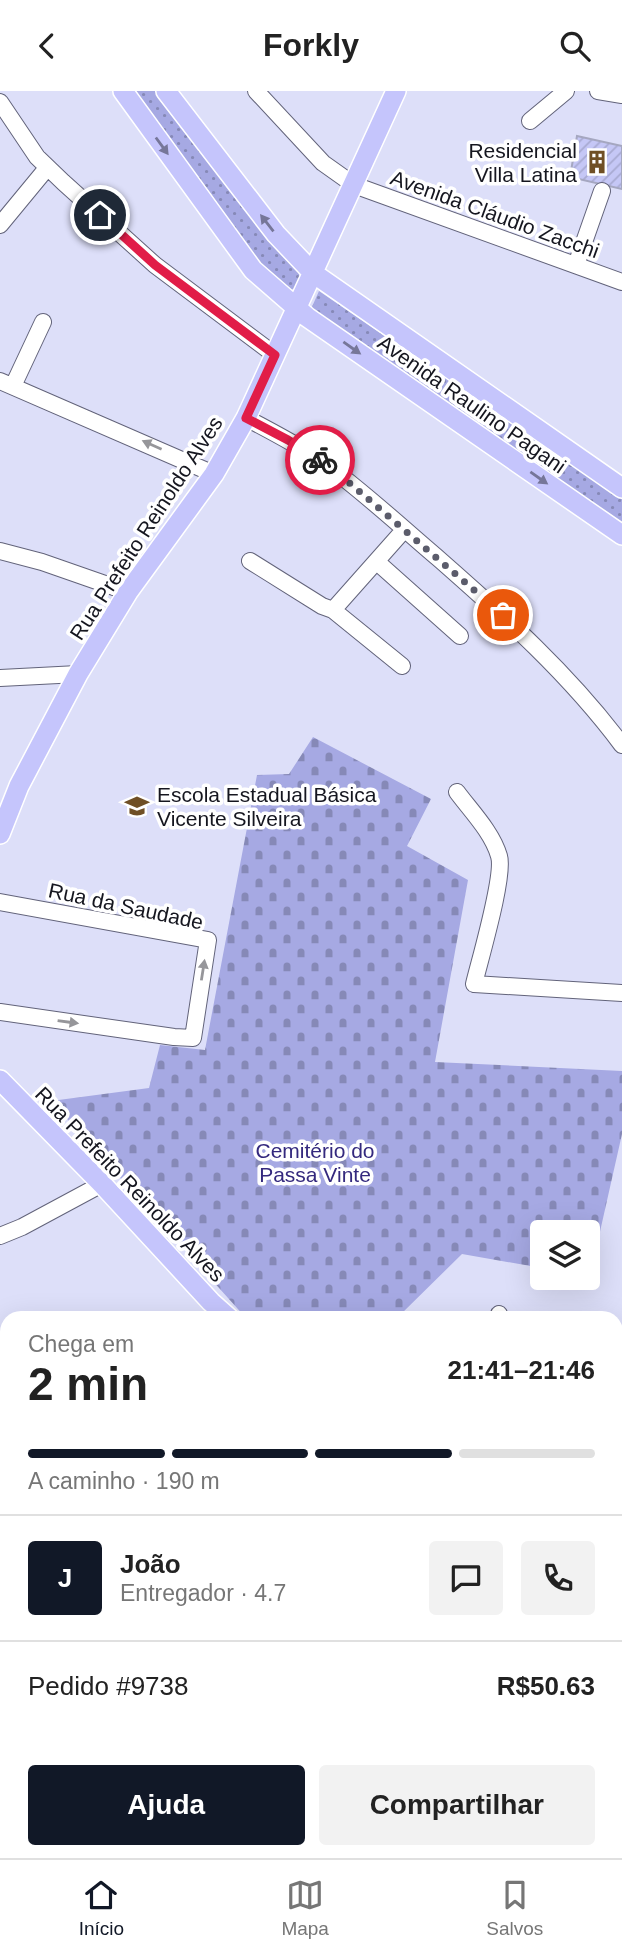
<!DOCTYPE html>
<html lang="pt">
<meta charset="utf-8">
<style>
body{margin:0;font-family:Arial,sans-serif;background:#f2f2f2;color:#222;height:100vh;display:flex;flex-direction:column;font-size:26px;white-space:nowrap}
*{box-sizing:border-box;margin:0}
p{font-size:23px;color:#767676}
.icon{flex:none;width:38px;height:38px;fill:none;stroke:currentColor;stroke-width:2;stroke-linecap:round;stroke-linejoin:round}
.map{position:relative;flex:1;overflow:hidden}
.panel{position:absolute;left:0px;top:1220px;width:623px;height:548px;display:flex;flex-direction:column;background:#fff;border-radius:21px 21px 0 0;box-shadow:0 7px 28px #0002}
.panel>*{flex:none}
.fabs{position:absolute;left:530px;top:1129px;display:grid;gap:14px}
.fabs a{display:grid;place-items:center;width:70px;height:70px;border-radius:7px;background:#fff;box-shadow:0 7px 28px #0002;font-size:35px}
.pin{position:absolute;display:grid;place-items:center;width:60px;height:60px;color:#fff;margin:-30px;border:4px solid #fff;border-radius:50%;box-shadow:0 2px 7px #0007}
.courier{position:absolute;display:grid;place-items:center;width:70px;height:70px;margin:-35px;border:5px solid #e11d48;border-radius:50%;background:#fff;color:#222;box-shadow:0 2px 9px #0007}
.headline em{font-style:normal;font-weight:700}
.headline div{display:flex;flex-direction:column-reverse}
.headline{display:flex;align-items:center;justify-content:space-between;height:119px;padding:0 28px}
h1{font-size:46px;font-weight:700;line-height:52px}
.bar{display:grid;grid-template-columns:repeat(4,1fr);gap:10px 7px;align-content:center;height:84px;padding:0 28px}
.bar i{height:9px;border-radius:5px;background:#e0e0e0}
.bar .current{background:#111827}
.bar p{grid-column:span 4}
.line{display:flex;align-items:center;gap:18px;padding:0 28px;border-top:2px solid #e0e0e0}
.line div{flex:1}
.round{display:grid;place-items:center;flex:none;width:74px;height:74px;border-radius:7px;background:#f2f2f2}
.button{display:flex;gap:14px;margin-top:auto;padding:14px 28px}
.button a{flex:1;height:80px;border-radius:7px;background:#111827;color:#fff;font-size:28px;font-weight:700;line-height:80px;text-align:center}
.button a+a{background:#f2f2f2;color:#222}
header{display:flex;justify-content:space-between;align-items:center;height:91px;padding:0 28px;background:#fff;font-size:32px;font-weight:700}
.dock{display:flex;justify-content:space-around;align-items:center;height:98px;border-top:2px solid #e0e0e0;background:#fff;font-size:19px;color:#767676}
.dock a{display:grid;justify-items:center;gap:4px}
.dock .current{color:#111827}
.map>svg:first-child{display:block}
.grass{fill:url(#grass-dots)}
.cemetery{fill:url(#cemetery-stones)}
.building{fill:url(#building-hatch);stroke:#a5a7c0;stroke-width:2}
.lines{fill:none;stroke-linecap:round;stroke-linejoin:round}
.minor-casing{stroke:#62637a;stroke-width:18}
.major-casing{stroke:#fff;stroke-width:22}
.minor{stroke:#fff;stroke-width:16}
.major{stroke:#c5c5fc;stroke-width:19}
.oneway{fill:#767699}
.oneway2{fill:#96969a}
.done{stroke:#5b5c6b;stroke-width:7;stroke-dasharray:0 12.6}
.route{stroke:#e11d48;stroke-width:9}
.labels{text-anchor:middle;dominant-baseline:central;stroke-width:7;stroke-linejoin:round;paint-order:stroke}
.poi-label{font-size:21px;fill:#15161f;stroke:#fff;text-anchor:end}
.street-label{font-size:21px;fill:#15161f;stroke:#fff}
.park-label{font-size:21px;fill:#34297e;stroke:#fff}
</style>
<header><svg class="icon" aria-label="back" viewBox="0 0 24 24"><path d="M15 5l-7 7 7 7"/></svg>Forkly<svg class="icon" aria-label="search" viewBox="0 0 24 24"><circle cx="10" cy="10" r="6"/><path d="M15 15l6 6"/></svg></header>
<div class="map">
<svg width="622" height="1767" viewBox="0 0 622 1767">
<defs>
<pattern id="grass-dots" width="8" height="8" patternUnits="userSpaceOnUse" patternTransform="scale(1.75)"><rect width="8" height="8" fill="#a6a9e3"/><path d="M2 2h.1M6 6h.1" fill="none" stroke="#8689b7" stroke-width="1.8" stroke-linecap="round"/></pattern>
<pattern id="cemetery-stones" width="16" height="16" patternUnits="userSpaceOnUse" patternTransform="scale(1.75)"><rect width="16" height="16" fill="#a6a9e3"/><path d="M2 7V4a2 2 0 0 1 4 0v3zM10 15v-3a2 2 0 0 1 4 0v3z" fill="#8689b7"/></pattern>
<pattern id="building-hatch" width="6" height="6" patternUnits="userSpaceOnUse" patternTransform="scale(1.75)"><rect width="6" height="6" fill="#c5c7f6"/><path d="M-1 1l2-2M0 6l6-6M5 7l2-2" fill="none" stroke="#a8aad2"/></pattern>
</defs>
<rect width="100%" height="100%" fill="#dddff9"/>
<path class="grass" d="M129,0h30l138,178 3,8 -4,11 -8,3 -9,-2z
M319,200l303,208v26l-311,-216z"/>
<path class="cemetery" d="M313,646l118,62 -24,47 61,34 -33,182 187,9v63l-32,142h-2v-44h-46v36l-80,-14 -65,64h-151l-195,-217 98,-13 11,-43 45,5 52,-275 32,-1z"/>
<path class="building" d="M577,45l45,10v43l-52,-12z"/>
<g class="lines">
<g class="minor-casing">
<path id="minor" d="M256,0l67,72 31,22 268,97
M598,0l24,4
M0,11l37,55 26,25 92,83 120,90
M530,30l36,-30
M0,134l47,-57
M576,174l26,-74
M0,290l214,93
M13,295l30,-64
M246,327c25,13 50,26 74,42 42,30 80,66 119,99 66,58 130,115 183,186
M0,460l42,11 86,30
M250,470l72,45 11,4 71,-80
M377,471l83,74
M333,519l69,56
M0,587l78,-4
M457,701c14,19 35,40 42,64 6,19 -19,103 -25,128l148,9
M0,811l208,38 -15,98 -19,-1 -174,-25
M0,1145l22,-9 80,-43
M498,1227l1,-4
M616,1270l5,1
M0,1306l7,2
M616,1598l6,2
M616,1753l6,2"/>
</g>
<g class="major-casing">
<path id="major" d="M123,0l130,179 54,47 315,218
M166,0l110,143 37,39 309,215
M0,743l19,-48 59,-112 50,-82 86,-118 32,-56 150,-327
M0,989l102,104 109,118 18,16
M616,1430l6,1
M616,1452l6,2
M513,1767l2,-7"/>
</g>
<use href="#minor" class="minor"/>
<use href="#major" class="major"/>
</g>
<defs><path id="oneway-solid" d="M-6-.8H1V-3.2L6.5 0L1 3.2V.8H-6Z" transform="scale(1.75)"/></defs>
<g class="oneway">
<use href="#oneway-solid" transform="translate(162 55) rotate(54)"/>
<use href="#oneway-solid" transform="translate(267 132) rotate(-128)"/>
<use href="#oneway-solid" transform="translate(352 257) rotate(35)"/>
<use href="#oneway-solid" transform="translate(539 387) rotate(35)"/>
</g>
<g class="oneway2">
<use href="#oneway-solid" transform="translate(152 354) rotate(-156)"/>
<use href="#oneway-solid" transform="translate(203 879) rotate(-81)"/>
<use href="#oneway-solid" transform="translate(68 931) rotate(8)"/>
</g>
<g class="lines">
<path class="done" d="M320,369l32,25 151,130"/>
<path class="route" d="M100,124l55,50 120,90 -29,63 42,22 32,20"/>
</g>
<defs>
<g id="building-bare" transform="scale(1.89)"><path d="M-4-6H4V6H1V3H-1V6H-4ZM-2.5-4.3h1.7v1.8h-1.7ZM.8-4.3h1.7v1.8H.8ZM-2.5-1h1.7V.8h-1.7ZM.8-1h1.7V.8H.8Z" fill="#6f4f25" stroke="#fff" stroke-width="2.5" paint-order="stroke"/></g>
<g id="school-bare" transform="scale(1.89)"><path d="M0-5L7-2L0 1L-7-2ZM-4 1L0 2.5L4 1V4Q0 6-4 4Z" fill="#6f4f25" stroke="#fff" stroke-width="2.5" paint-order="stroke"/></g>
</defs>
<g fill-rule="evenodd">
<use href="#building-bare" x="597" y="71"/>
<use href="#school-bare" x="137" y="715"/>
</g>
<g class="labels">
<g class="poi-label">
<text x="577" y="59">Residencial<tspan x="577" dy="24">Villa Latina</tspan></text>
<text x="157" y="703" text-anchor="start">Escola Estadual Básica<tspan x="157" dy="24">Vicente Silveira</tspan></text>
</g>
<g class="street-label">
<text transform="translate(495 123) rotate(20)">Avenida Cláudio Zacchi</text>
<text transform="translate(472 313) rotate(35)">Avenida Raulino Pagani</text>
<text transform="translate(146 437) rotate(-57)">Rua Prefeito Reinoldo Alves</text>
<text transform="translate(126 815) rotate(12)">Rua da Saudade</text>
<text transform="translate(130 1093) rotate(46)">Rua Prefeito Reinoldo Alves</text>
</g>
<g class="park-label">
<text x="315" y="1059">Cemitério do<tspan x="315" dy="24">Passa Vinte</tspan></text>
</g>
</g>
</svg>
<div class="fabs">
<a><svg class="icon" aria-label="layers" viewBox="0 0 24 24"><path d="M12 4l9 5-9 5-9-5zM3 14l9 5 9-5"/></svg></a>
</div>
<div class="pin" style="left:503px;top:524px;background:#ea580c"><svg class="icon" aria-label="bag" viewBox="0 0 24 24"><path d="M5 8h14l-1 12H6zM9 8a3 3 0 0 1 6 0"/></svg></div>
<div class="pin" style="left:100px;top:124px;background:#1f2937"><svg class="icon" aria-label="home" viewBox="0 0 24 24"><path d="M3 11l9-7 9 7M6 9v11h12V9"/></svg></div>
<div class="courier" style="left:320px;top:369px"><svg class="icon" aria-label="bike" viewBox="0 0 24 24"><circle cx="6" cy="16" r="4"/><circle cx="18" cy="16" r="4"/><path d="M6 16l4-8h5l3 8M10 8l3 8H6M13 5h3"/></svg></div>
<section class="panel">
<div class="headline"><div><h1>2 min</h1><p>Chega em</p></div><em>21:41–21:46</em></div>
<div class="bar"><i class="current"></i><i class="current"></i><i class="current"></i><i></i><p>A caminho · 190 m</p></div>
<div class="line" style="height:126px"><b class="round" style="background:#111827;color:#fff">J</b><div><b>João</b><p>Entregador · 4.7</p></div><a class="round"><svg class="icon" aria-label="chat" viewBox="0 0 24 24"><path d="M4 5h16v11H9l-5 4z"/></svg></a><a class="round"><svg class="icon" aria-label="phone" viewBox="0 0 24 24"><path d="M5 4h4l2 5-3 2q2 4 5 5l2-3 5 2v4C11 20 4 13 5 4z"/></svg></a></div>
<div class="line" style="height:91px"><div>Pedido #9738</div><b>R$50.63</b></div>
<div class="button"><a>Ajuda</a><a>Compartilhar</a></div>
</section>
</div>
<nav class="dock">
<a class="current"><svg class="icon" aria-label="home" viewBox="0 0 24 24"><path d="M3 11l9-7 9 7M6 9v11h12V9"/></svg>Início</a>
<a><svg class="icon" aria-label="map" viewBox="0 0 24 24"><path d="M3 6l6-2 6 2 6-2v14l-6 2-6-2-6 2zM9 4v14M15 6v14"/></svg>Mapa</a>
<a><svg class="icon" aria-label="saved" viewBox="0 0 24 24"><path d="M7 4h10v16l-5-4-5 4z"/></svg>Salvos</a>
</nav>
